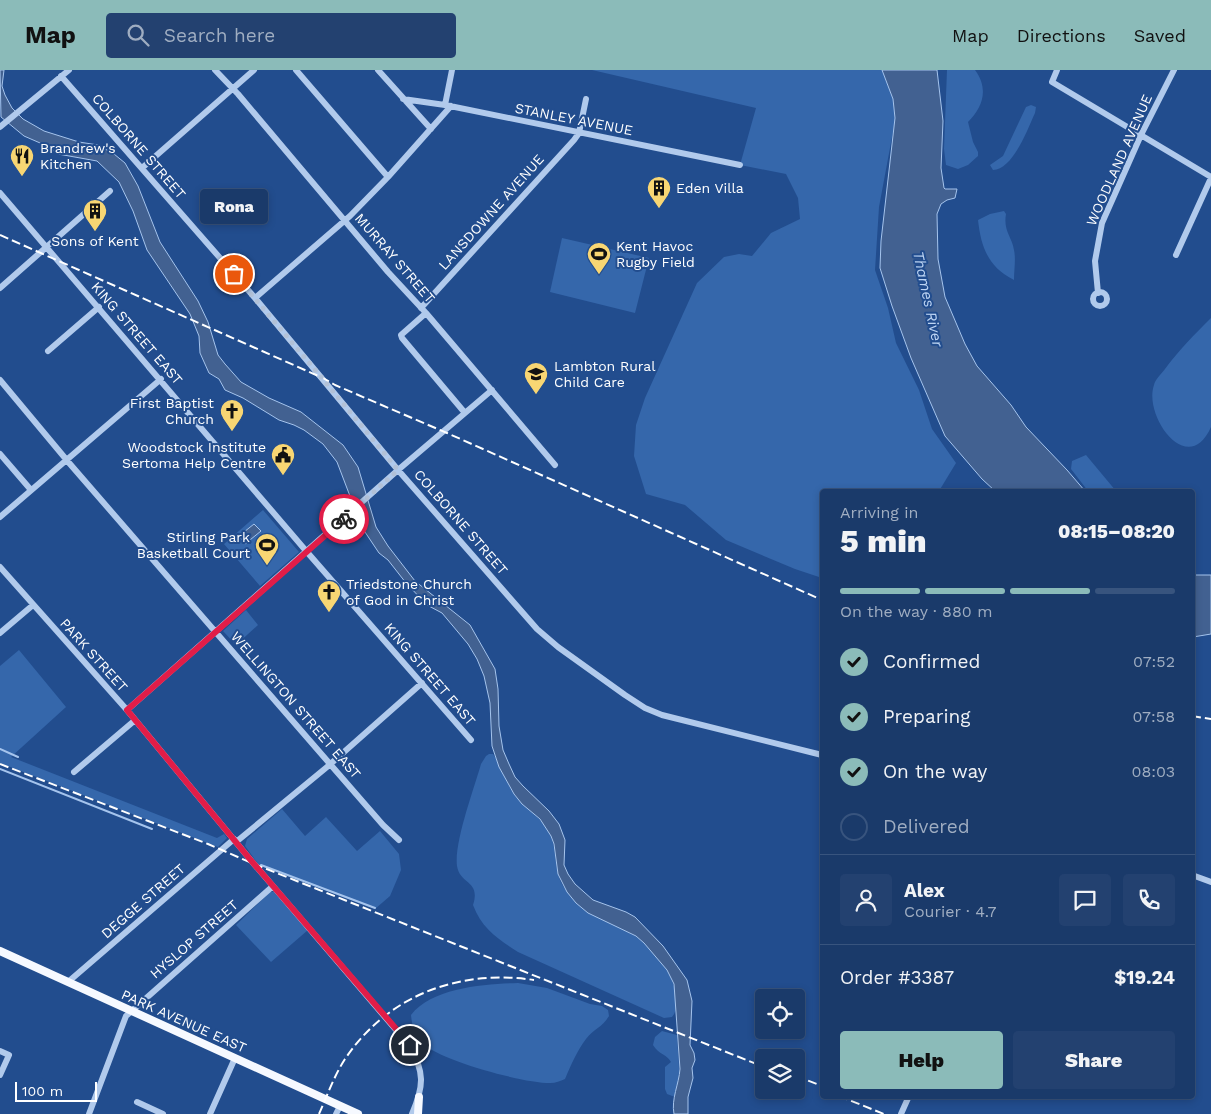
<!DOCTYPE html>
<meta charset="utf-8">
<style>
body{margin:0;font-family:"Work Sans",sans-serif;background:#234170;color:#f1f3f6;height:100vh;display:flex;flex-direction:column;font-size:19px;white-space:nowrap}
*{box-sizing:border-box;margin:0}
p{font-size:16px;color:#9fadc1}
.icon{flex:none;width:28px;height:28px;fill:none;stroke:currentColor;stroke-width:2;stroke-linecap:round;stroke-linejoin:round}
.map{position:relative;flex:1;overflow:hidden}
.panel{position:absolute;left:820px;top:419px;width:375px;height:610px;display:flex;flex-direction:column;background:#1a3a6a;border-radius:5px;box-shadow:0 2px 8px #0003,0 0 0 1px #38547e}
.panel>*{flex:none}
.tools{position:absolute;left:755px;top:919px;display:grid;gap:10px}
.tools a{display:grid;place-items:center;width:50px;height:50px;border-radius:5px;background:#1a3a6a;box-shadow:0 2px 8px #0003,0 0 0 1px #38547e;font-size:25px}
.scale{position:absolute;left:15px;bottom:12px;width:82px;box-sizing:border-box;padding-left:5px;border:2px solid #fff;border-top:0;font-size:14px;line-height:18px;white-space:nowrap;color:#fff;-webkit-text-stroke:4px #224d8e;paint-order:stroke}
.pin{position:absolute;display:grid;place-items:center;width:42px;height:42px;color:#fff;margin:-21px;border:2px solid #fff;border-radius:50%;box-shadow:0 1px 5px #0007}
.courier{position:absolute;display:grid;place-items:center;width:50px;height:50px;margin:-25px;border:4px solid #e11d48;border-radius:50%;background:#fff;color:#222;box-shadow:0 1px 6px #0007}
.bubble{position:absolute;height:35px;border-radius:5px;background:#1a3a6a;box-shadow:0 2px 8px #0003,0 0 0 1px #38547e;font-size:16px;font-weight:800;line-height:35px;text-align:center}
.summary em{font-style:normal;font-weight:800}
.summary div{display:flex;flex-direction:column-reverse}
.summary{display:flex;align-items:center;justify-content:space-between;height:85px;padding:0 20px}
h1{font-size:32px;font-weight:800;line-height:38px}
.bar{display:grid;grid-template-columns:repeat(4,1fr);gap:8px 5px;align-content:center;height:60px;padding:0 20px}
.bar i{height:6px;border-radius:4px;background:#38547e}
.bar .selected{background:#8bbbb9}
.bar p{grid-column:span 4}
.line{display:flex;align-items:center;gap:12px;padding:0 20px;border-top:1px solid #38547e}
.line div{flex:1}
.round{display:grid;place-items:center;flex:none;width:52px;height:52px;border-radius:5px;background:#234170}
ol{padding:0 20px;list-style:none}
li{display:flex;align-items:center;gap:15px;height:55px}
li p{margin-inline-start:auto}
li .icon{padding:5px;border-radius:50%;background:#8bbbb9;color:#111;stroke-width:4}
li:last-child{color:#9fadc1}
li i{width:28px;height:28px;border:2px solid #38547e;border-radius:50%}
.primary-button{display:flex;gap:10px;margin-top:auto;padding:10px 20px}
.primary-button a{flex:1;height:58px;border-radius:5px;background:#8bbbb9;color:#111;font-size:20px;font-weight:800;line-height:58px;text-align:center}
.primary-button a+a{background:#234170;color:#f1f3f6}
header{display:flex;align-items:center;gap:30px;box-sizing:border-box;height:70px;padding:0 25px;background:#8bbbb9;color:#111}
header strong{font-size:24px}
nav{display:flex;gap:28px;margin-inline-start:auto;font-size:18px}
.search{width:350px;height:45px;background:#234170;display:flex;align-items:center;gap:12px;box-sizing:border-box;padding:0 18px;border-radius:5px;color:#9fadc1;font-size:19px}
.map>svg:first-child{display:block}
.green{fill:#3567ab}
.water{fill:#426191;stroke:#a5c4ed}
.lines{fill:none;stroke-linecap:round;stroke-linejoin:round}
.stream{stroke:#a5c4ed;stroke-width:2}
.minor{stroke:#b1caec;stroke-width:6}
.major{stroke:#f6f9ff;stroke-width:8}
.rail{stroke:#fff;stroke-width:2;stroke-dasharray:9 4;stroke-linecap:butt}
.done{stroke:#b2c1d7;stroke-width:5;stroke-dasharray:0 9}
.route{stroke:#e11d48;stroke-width:6}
.labels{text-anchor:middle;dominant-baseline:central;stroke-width:4;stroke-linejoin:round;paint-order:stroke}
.street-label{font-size:14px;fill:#fff;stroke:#224d8e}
.poi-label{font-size:14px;fill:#fff;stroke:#224d8e;text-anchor:start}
.water-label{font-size:15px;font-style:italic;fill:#bdd4f3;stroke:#224d8e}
</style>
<header>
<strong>Map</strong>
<div class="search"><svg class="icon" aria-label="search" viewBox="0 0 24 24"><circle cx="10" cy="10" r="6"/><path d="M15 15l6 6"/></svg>Search here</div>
<nav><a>Map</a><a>Directions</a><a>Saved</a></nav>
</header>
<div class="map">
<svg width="1211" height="1044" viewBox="0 0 1211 1044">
<rect width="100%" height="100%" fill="#224d8e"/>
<path class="green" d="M592,0h290l11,29 2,22 -16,86 -4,63 13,38 8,35 23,47 13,39 24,34 -17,28h-117v87l-27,-9 -69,-29 -41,-35 -39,-11 -12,-38 2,-31 9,-27 52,-115 27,-26 15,-3 13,2 19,-23 29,-14 -2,-21 -12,-24 -46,-9 16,-57z
M947,0h28c14,19 8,37 -7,52l5,20 5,10v4l-10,9 -10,4 -12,-4 -2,-16z
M1031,35l5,2 -1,6c-7,15 -22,57 -42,57l-3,-5 13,-9 23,-49z
M1004,141l2,3c-3,17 6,23 8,36 2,9 0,20 0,30 -26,-13 -33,-33 -36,-60l12,-6z
M562,168l87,20 -14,55 -85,-21z
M1211,248v109c-23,52 -68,-11 -57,-42 1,-5 7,-11 11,-16 14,-19 29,-34 46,-51z
M1086,385l30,36h-28l-17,-22 1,-8z
M263,440l36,42 -39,34 -36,-42z
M246,540l12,15 -22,20 -13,-14z
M19,580l47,57 -55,50 206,81 7,-4 3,4 -9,9 -218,-84v-97z
M489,684h4c9,12 12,28 21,40 12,16 30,24 37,43 7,18 2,43 19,57 11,9 24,19 37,27 9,6 20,9 30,16 17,12 37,37 39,59 1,8 1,15 -4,21l-8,1 -146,-66c-20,-13 -36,-23 -45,-47 8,-25 -13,-20 -16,-39 -3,-24 17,-77 24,-102l5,-8z
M282,739l23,27 21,-19 31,34 23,-20 19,23 2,16 -11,26 -15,13 -116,-44 -14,-19 2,-7z
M270,822h4l34,38 -37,32 -35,-37z
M518,913l29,5 43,16 12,2 6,4 1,6c-7,12 -16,13 -23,23 -9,12 -15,26 -21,40 -5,2 -9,4 -15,4 -27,0 -109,-22 -128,-40 -8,-8 -10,-18 -11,-28 22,-28 75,-31 107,-32z
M662,961l15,4c1,25 5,37 -2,62l-8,-3 -2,-5v-22l6,-5c-4,-8 -12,-7 -18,-17l2,-8z"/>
<path class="water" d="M0,0h4l-2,16 3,9 7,13 11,11 21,12 35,11 19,3 16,9 11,9 13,23 22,56 38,59 10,21 10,33 7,9 16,18 28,16 32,14 42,33 15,22 18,60 12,19 27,35 55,44 25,44 3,20 1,37 4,24 6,14 6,13 8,9 26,25 10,13 6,16 -1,25 4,9 7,10 18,16 33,12 9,5 28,29 24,34 5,21 -2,44 4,8 1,7 -3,8 1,10 -5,19v17h-14c-3,-15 5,-30 6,-45l-6,-85 -7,-14 -23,-27 -8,-7 -48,-23 -12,-10 -9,-11 -9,-18 -4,-30 -3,-8 -11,-17 -18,-15 -8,-10 -15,-27 -7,-21 -2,-43 -6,-27 -7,-17 -9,-15 -26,-31 -15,-8 -21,-22 -18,-23 -9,-7 -16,-24 -4,-16 -4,-8 -2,-1 -16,-42 -14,-18 -19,-14 -10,-5 -15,-5 -36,-22 -18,-8 -6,-11 -10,-6 -9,-20 -1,-17 -9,-22 -43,-64 -14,-39 -14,-29 -22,-21 -39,-7 -11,-8 -23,-10 -23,-19z
M882,0h55l6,51 -2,47 3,20 1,1h12l-2,9 -8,2 -6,4 -4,10 1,45 7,38 20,47 12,22 34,39 15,22 41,43 18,21h-90l-13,-12 -37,-43 -34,-78 -19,-52 -12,-38 1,-27 14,-123 -2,-19z
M254,454l7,7 -16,13 -6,-8z
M1193,505h18v59l-18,3z"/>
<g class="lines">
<path class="stream" d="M0,679l18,8
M0,699l152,60
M261,795l114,43"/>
<path class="minor" d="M215,0l23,24 150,178 38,41 129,152
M296,0l92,107
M378,0l53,59
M1057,0l-5,12 159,95
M61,6l194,222 143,172 139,159 21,18 67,48 20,13 17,7 160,40
M403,29l42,6 295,60
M445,35l7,-35
M0,57l69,-57
M142,98l112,-98
M0,123l307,359 164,188
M1176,185l35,-77
M0,218l110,-97
M1093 229a7 7 0 1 1 14 0a7 7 0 1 1-14 0Z
M1098,223l-3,-32 7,-38 39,-88 33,-65
M255,228l95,-82 38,-39 63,-71
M421,238l153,-168 5,-7 7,-34
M426,243l-25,22 1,3 63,75
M48,281l51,-44
M0,310l70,84 260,300 53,61 16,15
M0,384l31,36
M0,447l161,-138
M0,497l127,143 127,154 155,181c16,27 15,41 3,69
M0,563l33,-28
M127,640l271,-240 94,-80
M74,702l60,-51
M236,772l91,-75 95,-84
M1192,805l19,7
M68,912l166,-143
M0,981l9,4 -9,20
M137,1032l26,12
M89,1044l37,-98 147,-130
M210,1044l25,-56
M336,1044l4,-8
M901,1044l8,-18"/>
<path class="major" d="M0,881l358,163
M418,1044l1,-17"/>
<path class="rail" d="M0,165l323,143 12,7 112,48 375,167
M1192,646l19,3
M0,694l208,80 46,20 510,203
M796,1006l26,10
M839,1026l45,18
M319,1044c8,-18 15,-38 26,-55 43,-64 114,-90 189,-79"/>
</g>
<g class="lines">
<path class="done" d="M234,204l88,104 76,92 -54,49"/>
<path class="route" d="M344,449l-217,191 127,154 156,181"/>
</g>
<defs>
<g id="restaurant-pin" transform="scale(1.25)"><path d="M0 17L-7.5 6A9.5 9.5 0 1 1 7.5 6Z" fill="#f8d673" stroke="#224d8e"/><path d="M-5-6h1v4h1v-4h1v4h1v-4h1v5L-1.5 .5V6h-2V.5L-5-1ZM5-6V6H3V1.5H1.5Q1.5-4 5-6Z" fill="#111"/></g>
<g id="building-pin" transform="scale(1.25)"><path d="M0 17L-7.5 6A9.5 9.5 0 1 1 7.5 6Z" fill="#f8d673" stroke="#224d8e"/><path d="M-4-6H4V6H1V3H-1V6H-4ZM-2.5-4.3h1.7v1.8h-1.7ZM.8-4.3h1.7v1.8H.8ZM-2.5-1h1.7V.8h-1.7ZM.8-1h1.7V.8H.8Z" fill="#111"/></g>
<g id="stadium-pin" transform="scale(1.25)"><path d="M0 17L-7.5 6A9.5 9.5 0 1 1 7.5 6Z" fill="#f8d673" stroke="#224d8e"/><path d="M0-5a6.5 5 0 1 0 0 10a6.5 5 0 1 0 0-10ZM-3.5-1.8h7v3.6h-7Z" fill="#111"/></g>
<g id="school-pin" transform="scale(1.25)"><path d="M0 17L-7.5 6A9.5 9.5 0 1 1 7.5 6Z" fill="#f8d673" stroke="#224d8e"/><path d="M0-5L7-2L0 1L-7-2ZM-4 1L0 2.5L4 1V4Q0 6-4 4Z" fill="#111"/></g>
<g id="church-pin" transform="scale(1.25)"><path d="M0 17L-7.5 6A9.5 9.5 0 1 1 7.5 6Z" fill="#f8d673" stroke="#224d8e"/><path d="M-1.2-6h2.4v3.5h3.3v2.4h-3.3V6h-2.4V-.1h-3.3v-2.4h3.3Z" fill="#111"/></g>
<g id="civic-pin" transform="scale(1.25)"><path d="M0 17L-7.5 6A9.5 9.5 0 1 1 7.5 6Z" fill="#f8d673" stroke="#224d8e"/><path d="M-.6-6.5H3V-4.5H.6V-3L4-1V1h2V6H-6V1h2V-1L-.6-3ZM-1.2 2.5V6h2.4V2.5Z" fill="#111"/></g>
</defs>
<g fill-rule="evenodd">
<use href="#restaurant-pin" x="22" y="86"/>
<use href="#building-pin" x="659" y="118"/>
<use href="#building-pin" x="95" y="141"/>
<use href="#stadium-pin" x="599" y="184"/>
<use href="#school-pin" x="536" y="304"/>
<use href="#church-pin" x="232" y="341"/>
<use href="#civic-pin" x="283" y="385"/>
<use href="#stadium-pin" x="267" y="475"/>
<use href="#church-pin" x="329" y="522"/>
</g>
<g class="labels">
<g class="street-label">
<text transform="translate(574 49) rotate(11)">STANLEY AVENUE</text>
<text transform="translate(139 76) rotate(49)">COLBORNE STREET</text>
<text transform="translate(1119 90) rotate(-66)">WOODLAND AVENUE</text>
<text transform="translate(491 142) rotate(-48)">LANSDOWNE AVENUE</text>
<text transform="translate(395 188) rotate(49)">MURRAY STREET</text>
<text transform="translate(137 263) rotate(49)">KING STREET EAST</text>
<text transform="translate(461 452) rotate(49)">COLBORNE STREET</text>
<text transform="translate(94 585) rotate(48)">PARK STREET</text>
<text transform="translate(430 604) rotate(49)">KING STREET EAST</text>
<text transform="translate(296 635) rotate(49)">WELLINGTON STREET EAST</text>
<text transform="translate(143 831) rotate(-41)">DEGGE STREET</text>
<text transform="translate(194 869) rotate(-41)">HYSLOP STREET</text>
<text transform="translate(184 951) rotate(24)">PARK AVENUE EAST</text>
</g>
<g class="poi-label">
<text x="40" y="78">Brandrew's<tspan x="40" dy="16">Kitchen</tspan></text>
<text x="676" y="118">Eden Villa</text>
<text x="95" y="171" text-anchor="middle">Sons of Kent</text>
<text x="616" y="176">Kent Havoc<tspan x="616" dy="16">Rugby Field</tspan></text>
<text x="554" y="296">Lambton Rural<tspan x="554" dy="16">Child Care</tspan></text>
<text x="214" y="333" text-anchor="end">First Baptist<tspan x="214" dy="16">Church</tspan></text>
<text x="266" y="377" text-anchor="end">Woodstock Institute<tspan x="266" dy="16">Sertoma Help Centre</tspan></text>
<text x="250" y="467" text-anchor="end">Stirling Park<tspan x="250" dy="16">Basketball Court</tspan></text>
<text x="346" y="514">Triedstone Church<tspan x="346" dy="16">of God in Christ</tspan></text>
</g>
<g class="water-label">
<text transform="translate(928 229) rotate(78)">Thames River</text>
</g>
</g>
</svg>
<div class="tools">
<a><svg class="icon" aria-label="locate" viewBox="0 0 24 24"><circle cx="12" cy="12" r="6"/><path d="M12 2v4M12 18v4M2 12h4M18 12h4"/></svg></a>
<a><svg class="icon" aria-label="layers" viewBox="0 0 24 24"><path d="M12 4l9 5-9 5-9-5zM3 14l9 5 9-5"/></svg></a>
</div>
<div class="scale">100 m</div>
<div class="pin" style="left:234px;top:204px;background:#ea580c"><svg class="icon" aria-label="bag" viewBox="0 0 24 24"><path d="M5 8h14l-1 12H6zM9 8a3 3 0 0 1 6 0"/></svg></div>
<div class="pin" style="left:410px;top:975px;background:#1f2937"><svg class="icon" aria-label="home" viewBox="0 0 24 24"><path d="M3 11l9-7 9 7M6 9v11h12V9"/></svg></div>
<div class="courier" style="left:344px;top:449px"><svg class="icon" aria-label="bike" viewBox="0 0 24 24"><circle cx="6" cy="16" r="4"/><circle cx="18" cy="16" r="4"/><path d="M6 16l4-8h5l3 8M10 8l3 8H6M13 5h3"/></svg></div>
<div class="bubble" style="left:200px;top:119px;width:68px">Rona</div>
<section class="panel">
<div class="summary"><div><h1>5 min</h1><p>Arriving in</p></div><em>08:15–08:20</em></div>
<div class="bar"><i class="selected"></i><i class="selected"></i><i class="selected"></i><i></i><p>On the way · 880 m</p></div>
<ol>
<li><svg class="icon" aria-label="check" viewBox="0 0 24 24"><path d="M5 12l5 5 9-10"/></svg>Confirmed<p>07:52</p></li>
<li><svg class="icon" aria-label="check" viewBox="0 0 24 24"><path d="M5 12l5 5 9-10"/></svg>Preparing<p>07:58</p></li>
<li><svg class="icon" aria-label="check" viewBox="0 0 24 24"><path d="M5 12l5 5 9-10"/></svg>On the way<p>08:03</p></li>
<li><i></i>Delivered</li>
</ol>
<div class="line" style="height:90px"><a class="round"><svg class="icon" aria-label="person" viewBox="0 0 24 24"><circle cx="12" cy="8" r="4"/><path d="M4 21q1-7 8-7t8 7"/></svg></a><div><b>Alex</b><p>Courier · 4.7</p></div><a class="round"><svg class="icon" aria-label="chat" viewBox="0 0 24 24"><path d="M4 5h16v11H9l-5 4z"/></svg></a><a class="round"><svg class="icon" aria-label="phone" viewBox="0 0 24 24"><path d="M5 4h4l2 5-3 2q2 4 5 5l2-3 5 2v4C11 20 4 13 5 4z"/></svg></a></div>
<div class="line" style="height:65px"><div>Order #3387</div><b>$19.24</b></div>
<div class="primary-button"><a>Help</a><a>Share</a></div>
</section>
</div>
